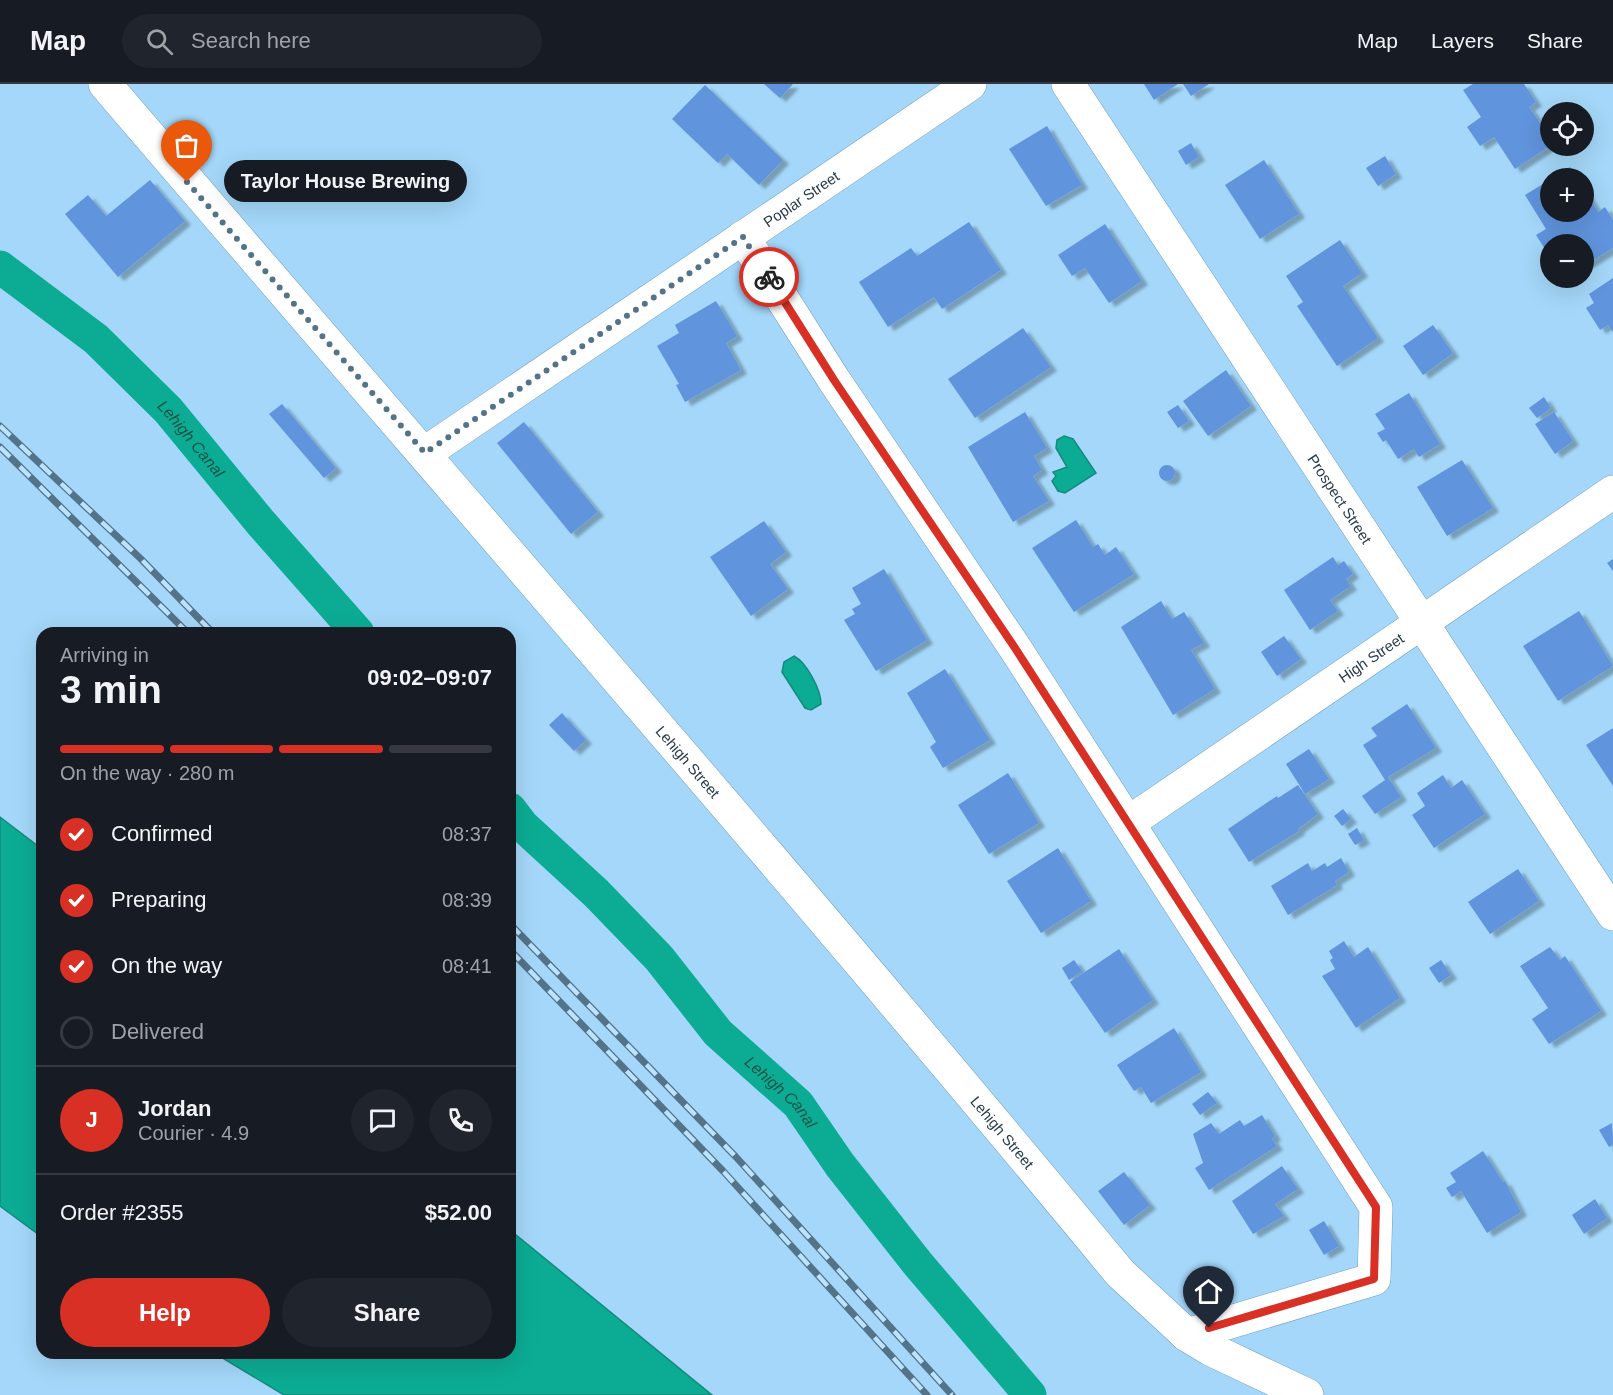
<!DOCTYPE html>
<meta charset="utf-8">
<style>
body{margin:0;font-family:Helvetica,sans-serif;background:#20242c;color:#f1f3f6;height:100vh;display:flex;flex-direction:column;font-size:22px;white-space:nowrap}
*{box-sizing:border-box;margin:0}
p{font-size:20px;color:#9ea1a6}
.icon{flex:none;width:33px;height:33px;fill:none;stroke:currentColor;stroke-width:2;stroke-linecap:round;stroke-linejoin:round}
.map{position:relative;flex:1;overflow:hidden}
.side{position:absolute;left:36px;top:543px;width:480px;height:732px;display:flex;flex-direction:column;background:#171b24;border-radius:18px;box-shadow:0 6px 24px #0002}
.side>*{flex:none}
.buttons{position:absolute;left:1540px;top:18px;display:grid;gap:12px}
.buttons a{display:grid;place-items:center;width:54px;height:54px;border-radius:50%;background:#171b24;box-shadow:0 6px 24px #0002;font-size:30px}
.pin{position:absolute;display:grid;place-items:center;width:51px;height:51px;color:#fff;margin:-62px -26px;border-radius:50% 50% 50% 0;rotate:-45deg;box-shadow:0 0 6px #0007}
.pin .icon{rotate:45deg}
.courier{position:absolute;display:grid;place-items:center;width:60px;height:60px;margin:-30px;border:4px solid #d93025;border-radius:50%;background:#fff;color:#222;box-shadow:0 2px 8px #0007}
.bubble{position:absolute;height:42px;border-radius:21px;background:#171b24;box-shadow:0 6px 24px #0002;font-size:20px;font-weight:700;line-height:42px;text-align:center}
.head em{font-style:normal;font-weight:700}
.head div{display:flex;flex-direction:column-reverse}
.head{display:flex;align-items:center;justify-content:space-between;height:102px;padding:0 24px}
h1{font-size:39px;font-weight:700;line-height:45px}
.bar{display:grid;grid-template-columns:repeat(4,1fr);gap:9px 6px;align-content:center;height:72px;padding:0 24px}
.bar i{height:8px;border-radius:4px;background:#363941}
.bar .current{background:#d93025}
.bar p{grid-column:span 4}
.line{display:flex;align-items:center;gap:15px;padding:0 24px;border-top:2px solid #363941}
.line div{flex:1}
.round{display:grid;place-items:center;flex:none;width:63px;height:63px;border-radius:32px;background:#20242c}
ol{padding:0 24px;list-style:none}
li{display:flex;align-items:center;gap:18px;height:66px}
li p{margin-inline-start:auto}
li .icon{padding:6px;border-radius:50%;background:#d93025;color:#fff;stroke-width:4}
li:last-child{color:#9ea1a6}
li i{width:33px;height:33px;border:3px solid #363941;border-radius:50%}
.button{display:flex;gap:12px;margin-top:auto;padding:12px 24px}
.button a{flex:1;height:69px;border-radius:36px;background:#d93025;color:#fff;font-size:24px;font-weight:700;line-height:69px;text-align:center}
.button a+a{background:#20242c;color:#f1f3f6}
header{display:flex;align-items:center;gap:36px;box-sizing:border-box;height:84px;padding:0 30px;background:#171b24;border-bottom:2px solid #363941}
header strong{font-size:28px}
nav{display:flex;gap:33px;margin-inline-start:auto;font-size:21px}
.search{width:420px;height:54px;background:#20242c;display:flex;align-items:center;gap:15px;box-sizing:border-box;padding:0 21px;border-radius:33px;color:#9ea1a6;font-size:22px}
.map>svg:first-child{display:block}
.water{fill:#0cac94;stroke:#148b7e;stroke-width:1.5}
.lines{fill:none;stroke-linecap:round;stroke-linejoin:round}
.canal{stroke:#0cac94;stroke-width:33}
.building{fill:#6194dd;filter:url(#shadow)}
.street-casing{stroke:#6fa0c0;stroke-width:34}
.secondary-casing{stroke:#6fa0c0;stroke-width:34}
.street{stroke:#fff;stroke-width:33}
.secondary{stroke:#fff;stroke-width:33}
.rail-casing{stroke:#537388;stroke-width:7}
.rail{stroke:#bae3fe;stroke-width:4.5;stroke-dasharray:14;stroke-linecap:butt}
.done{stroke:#537388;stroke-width:6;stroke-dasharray:0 10.8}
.route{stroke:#d93025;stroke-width:8}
.labels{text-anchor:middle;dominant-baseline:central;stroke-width:6;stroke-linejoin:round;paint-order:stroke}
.street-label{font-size:15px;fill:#283d4b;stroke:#bae3fe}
.water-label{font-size:16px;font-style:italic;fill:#1c5348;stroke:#bae3fe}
</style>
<header>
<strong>Map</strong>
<div class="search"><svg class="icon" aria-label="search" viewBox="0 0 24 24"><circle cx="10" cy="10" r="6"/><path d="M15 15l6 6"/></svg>Search here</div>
<nav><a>Map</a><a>Layers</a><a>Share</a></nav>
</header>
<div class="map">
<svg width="1613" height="1311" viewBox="0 0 1613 1311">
<defs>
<filter id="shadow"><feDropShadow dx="6" dy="4" stdDeviation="1.5" flood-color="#0004"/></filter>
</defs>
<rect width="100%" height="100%" fill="#a4d7f9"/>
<path class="water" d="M1064,352l9,3 23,34 -31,20 -7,-2 -6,-10 4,-5 -3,-4 14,-5 -11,-19 1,-8z
M794,572c13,7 27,34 27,48l-10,6 -6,-2 -23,-36 2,-10z
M0,733l42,32v388l-42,-31z
M510,1146l202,165h-428l-70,-42h296z"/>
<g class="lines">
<g class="canal">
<path id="s1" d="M0,183l96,72 72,71 93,113 97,110"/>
<path id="s2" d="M510,725l13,17 73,67 63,65 59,75 80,71 42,61 78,99 112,131"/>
</g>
</g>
<path class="building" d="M764,0h29l-13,14z
M1144,0h34l-24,16z
M1183,0h26l-18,12z
M1473,0h51l12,18 -7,5 22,32v6l-36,24 -21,-32 -14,9 -13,-19 14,-10 -18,-27z
M705,1l78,75 -24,25 -32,-31 -9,9 -46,-44z
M1047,42l35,59 -36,21 -37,-57z
M1191,59l8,14 -13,8 -8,-14z
M1385,72l11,18 -18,12 -12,-18z
M1264,76l35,54 -39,25 -35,-54z
M1570,83l7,11h-26z
M1551,95v33h33v-23l14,23 7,-5 8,13v28l-29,18v-22h-33v8l-3,2 -12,-19 10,-6 -21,-34z
M150,96l35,41 -67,56 -53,-63 23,-19 18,21z
M969,138l32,48 -59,39 -8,-12 -46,30 -29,-45 52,-34 6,8z
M1105,140l37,57 -33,22 -24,-35 -13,8 -14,-21z
M1340,156l22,33 -19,13 35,52 -41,28 -40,-60 6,-4 -17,-26z
M1613,194v54l-5,-7 -8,5 -14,-22 8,-5 -5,-9z
M716,217l21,35 -11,7 15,27 -56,32 -9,-17 3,-1 -22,-38 22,-13 -4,-8z
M1433,241l20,28 -30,22 -20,-29z
M1023,244l28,39 -76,51 -27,-39z
M1226,286l25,36 -43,30 -25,-35z
M1409,309l31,51 -21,13 -5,-8 -16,10 -12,-19 -3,2 -6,-9 8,-4 -10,-15z
M1544,313l7,11 -14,10 -8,-10z
M282,320l54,64 -12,10 -55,-64z
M1178,321l11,16 -11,7 -11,-16z
M1025,328l22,36 -13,8 8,14 -9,6 16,25 -36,21 -45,-75z
M1554,328l19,29 -18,13 -20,-30z
M524,338l74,90 -27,22 -74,-91z
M1462,376l31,48 -46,28 -30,-49z
M1159 389a8 8 0 1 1 16 0a8 8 0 1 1-16 0Z
M1076,436l17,27 5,-3 7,11 11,-8 18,27 -60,38 -42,-64z
M764,437l22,31 -16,12 18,25 -37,27 -41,-59z
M1333,473l5,8 6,-4 9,13 -7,5 5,7 -21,14 8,11 -28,19 -26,-40z
M1613,475v12l-6,-8z
M884,485l43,71 -51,31 -32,-51 11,-6 -3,-5 9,-5 -9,-16z
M1161,517l11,18 12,-7 20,31 -13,7 24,39 -42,26 -52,-88z
M1579,527l34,55 -55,35 -35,-55z
M1284,552l17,23 -24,17 -16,-24z
M945,585l45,71 -47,28 -13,-21 6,-5 -29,-49z
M1407,620l29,44 -48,29 13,20 -26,17 -13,-18 23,-16 -22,-35 14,-9 -6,-8z
M562,629l24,27 -12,11 -25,-26z
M1613,644v58l-27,-41z
M1309,665l20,30 -24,15 -19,-30z
M1008,689l31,50 -50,31 -31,-49z
M1443,691l8,13 11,-8 23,34 -51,34 -22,-33 13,-9 -8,-13z
M1298,701l20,29 -20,15 1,2 -50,31 -21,-33 49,-33 1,2z
M1343,725l8,10 -9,7 -8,-10z
M1357,744l7,12 -9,5 -7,-11z
M1058,764l33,53 -50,32 -34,-52z
M1341,774l8,14 -14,9 2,4 -49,30 -17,-29 37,-23 4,8 13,-8 2,4z
M1518,785l21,32 -49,33 -22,-32z
M1344,857l10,16 14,-10 32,51 -44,30 -34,-52 13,-7 -5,-9 3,-2 -4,-7z
M1550,863l10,13 5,-4 36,55 -52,33 -17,-25 16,-11 -28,-42z
M1119,865l34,51 -48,33 -35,-51z
M1074,876l8,11 -13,9 -7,-12z
M1441,876l10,15 -12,8 -10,-15z
M1174,944l27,44 -50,31 -10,-16 -7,4 -17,-26z
M1208,1008l9,11 -17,12 -8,-11z
M1262,1031l13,21 -3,3 5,7 -68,44 -14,-22 8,-5 -10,-29 18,-11 8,11 21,-14 4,6z
M1612,1039l1,22 -4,2 -10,-17z
M1483,1067l20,31 2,-1 16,31 -34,21 -26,-42 -9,6 -6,-9 10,-6 -6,-9z
M1282,1082l16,23 -23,15 9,12 -31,18 -21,-33z
M1124,1088l26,33 -26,20 -26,-34z
M1595,1115l12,19 -23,16 -12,-19z
M1324,1137l15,25 -15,9 -15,-25z"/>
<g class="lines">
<g class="street-casing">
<g id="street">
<path id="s3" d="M1068,0l545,830"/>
<path d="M743,153l91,143 181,268 361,559 -2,72 -187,56"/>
<path id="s4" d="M425,369l545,-369"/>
<path id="s5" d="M1128,739l485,-331"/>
</g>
</g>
<g class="secondary-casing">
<g id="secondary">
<path id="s6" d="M105,0c339,396 683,787 1015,1189l67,62 23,14 97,46"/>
</g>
</g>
<use href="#street" class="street"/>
<use href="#secondary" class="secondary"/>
<g class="rail-casing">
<path id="rail" d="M0,342l141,133 72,74
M0,363l188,186
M510,840l226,233 216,238
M510,866l213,221 204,224"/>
</g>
<use href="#rail" class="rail"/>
</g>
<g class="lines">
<path class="done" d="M187,98l238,271 318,-216 26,40"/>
<path class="route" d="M769,193l65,103 181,268 361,559 -2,72 -165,49"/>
</g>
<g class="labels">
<g class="street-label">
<text stroke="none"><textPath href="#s4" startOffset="454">Poplar Street</textPath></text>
<text stroke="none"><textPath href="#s3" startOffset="496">Prospect Street</textPath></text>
<text stroke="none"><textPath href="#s5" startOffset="294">High Street</textPath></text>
<text stroke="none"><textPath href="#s6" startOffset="894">Lehigh Street</textPath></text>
<text stroke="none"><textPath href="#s6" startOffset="1380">Lehigh Street</textPath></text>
</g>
<g class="water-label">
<text stroke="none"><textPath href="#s1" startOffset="258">Lehigh Canal</textPath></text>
<text stroke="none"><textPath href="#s2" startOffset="393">Lehigh Canal</textPath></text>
</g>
</g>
</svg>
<div class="buttons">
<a><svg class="icon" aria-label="locate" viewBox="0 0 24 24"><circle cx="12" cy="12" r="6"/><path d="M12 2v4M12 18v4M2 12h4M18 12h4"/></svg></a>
<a>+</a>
<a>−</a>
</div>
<div class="pin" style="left:187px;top:98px;background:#ea580c"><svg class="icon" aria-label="bag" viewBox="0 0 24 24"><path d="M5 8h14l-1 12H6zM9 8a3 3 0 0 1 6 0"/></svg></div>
<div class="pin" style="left:1209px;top:1244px;background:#1f2937"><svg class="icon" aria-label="home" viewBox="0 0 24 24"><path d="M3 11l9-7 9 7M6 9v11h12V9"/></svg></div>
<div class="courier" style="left:769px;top:193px"><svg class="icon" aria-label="bike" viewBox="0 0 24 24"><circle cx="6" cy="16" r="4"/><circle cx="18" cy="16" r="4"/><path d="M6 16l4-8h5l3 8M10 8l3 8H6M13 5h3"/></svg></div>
<div class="bubble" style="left:224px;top:76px;width:243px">Taylor House Brewing</div>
<section class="side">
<div class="head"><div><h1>3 min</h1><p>Arriving in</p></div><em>09:02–09:07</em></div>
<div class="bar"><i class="current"></i><i class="current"></i><i class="current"></i><i></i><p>On the way · 280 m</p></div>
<ol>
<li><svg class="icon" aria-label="check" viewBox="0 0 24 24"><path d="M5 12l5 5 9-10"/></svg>Confirmed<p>08:37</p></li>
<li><svg class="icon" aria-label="check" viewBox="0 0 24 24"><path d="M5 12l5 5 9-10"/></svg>Preparing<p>08:39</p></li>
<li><svg class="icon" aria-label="check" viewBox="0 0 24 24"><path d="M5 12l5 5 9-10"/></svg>On the way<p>08:41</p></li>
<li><i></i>Delivered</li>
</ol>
<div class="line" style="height:108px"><b class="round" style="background:#d93025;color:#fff">J</b><div><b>Jordan</b><p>Courier · 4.9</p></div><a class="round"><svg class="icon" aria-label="chat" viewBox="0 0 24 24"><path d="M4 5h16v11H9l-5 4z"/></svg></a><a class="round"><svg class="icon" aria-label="phone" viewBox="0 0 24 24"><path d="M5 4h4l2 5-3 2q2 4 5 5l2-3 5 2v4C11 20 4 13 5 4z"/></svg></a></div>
<div class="line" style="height:78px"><div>Order #2355</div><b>$52.00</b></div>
<div class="button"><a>Help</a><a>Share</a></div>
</section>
</div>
